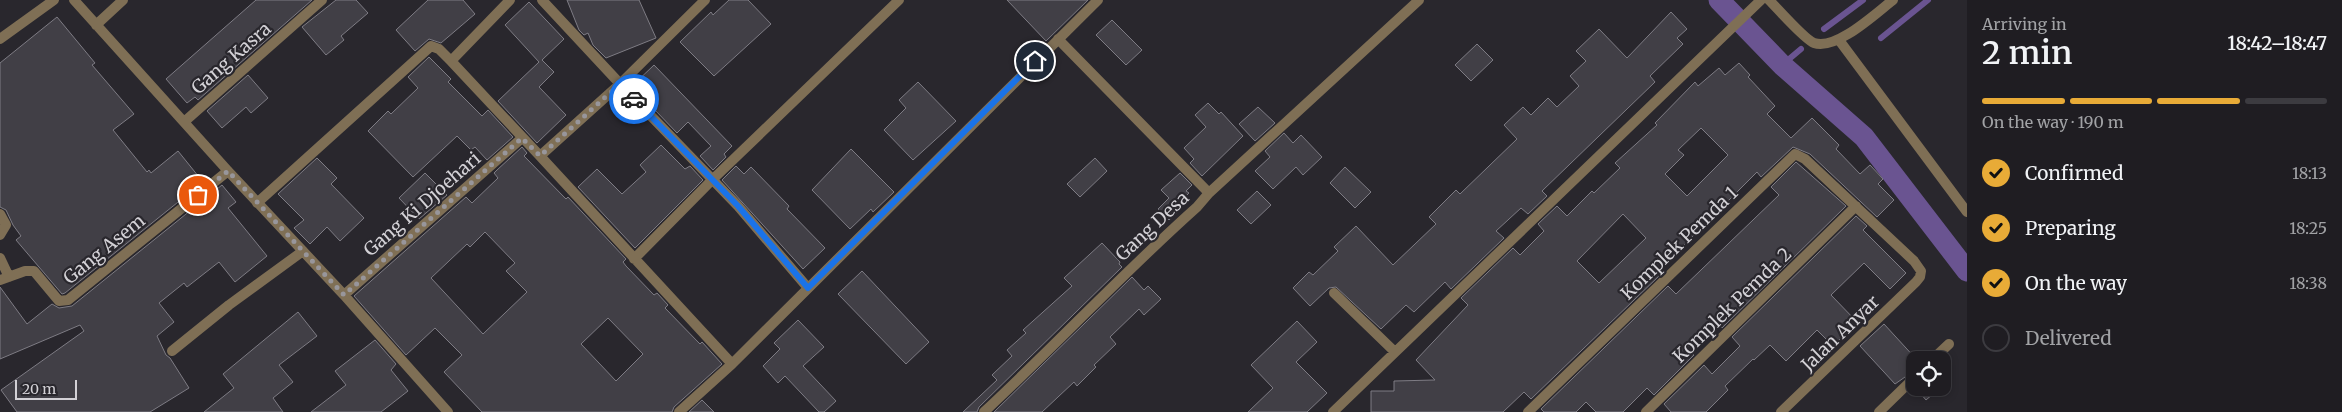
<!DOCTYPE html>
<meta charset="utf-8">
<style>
body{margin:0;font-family:Merriweather,serif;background:#2c2a2f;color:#f1f3f6;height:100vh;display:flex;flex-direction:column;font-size:19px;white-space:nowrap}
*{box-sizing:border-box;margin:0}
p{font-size:16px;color:#a1a2a5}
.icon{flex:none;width:28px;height:28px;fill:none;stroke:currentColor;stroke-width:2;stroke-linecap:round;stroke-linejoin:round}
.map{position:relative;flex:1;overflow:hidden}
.panel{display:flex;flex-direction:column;background:#1f1d22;width:375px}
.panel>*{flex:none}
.controls{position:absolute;left:1906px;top:351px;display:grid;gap:10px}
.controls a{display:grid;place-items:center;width:45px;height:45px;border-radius:10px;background:#1f1d22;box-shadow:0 2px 8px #0003,0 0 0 1px #3c3b40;font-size:25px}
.scale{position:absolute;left:15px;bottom:12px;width:62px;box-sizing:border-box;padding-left:5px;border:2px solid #d3d1d6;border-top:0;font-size:14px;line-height:18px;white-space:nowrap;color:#d3d1d6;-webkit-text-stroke:4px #29272d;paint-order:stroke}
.pin{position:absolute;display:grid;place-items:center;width:42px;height:42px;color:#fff;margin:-21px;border:2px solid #fff;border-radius:50%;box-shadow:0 1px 5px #0007}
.courier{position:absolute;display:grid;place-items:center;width:50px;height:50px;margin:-25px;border:4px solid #1a73e8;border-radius:50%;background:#fff;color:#222;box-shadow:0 1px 6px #0007}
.summary em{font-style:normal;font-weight:600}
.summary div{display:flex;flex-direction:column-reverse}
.summary{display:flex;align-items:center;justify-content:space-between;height:85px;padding:0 15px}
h1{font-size:32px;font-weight:600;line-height:38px}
.bar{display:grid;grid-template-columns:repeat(4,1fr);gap:8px 5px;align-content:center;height:60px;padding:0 15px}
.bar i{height:6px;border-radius:4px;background:#3c3b40}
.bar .on{background:#e8ab37}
.bar p{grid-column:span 4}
ol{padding:0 15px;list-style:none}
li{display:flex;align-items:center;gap:15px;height:55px}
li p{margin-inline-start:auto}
li .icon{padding:5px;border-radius:50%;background:#e8ab37;color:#111;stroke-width:4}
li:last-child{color:#a1a2a5}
li i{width:28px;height:28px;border:2px solid #3c3b40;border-radius:50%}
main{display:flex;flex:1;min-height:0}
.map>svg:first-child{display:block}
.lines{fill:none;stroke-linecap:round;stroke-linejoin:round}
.stream{stroke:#6a5491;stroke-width:6}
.canal{stroke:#6a5491;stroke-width:21}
.building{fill:#413f46;stroke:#7e7c84;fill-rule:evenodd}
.street{stroke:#7f6f55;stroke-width:10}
.done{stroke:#98969b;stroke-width:5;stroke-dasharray:0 9}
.route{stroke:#1a73e8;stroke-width:6}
.labels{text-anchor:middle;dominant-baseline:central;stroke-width:4.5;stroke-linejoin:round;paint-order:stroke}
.street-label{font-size:18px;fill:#d3d1d6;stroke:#29272d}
</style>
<main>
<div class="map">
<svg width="1967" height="412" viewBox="0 0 1967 412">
<rect width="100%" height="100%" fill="#29272d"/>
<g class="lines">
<path class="stream" d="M1824,29l39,-29
M1881,38l47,-38
M1782,65l19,-16"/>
<path class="canal" d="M1719,0l63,65 82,72 103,134"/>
</g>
<path class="building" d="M256,0h56l-114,100 -3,-3 -8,6 -21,-24z
M336,0h20l12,13 -27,23 3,4 -18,15 -24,-28z
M428,0h35l12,14 -34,29 -12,-4 -14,12 -19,-21z
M567,0h72l17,38 -50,20 -13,-13 -5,-12 -4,2 -5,-5z
M729,0h19l23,24 -57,52 -34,-34 31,-30 2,3z
M1007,0h81l-42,41z
M529,2l35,37 -22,21 12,12 -15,15 27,28 -29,28 -39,-42 41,-39 -34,-37z
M1671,12l16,17 -10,9 6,6 -33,32 5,6 -113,109 5,5 -19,18 -7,-6 -25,23 8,7 -53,51 -6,-7 -31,30 -8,-7 -25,24 -45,-42 -7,1 -19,18 -17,-18 16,-16 4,3 25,-24 -4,-4 22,-21 37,39 43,-41 -7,-7 27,-27 4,4 57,-55 -13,-14 19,-18 8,8 17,-17 9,9 22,-21 -9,-10 16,-15 -10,-10 23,-22 28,29z
M57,17l38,46 -3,2 42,49 -21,16 34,42 2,-2 2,3 27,-22 25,31 -138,111 -3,1 -46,-54 5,-4 -8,-11 -7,-15 -6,-3v-144z
M1112,20l30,30 -16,15 -30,-30z
M1477,44l16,16 -22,21 -16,-16z
M429,57l22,22 -3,3 34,34 6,-6 25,27 -26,23 -12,-13 -4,3 -14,-14 -44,41 -45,-46 20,-20 3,3 27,-26 -10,-11z
M1739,63l11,12 -2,2 27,29 -8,8 24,24 21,-20 27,27 -3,4 24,25 10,-9 13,14 -5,5 16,16 -17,17 -67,-63 -17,-7 -32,30 -4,-5 -101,101 3,3 -128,123 -7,-7 -21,20h-132v-21h23v-10l41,-1 -19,-20 52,-55 -7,-7 52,-50 7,7 24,-24 -6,-7 19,-18 10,10 25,-25 2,2 26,-25 -5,-5 42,-38 -2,-2 40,-41 3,4 21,-18 6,7zM1701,128l27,27 -41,41 -22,-22 19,-19 -6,-5zM1623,214l23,24 -47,45 -22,-22z
M654,65l78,81 -8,8 2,3 -13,13 -13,-14 11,-10 -23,-24 -11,11 -45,-47z
M248,75l20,23 -17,15 -5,-6 -24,21 -15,-17z
M918,82l38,39 -43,39 -29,-30 22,-22 -7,-8z
M1208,103l11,11 2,-2 22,24 -41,40 -12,-13 4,-4 -10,-11 22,-21 -11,-12z
M1258,107l17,16 -20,18 -16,-17z
M1284,133l9,10 8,-8 21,22 -19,18 -7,-8 -23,22 -18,-18 15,-14 -5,-6z
M661,145l24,24 5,-3 13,14 -68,68 -57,-61 19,-18 25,25 24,-22 -6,-7z
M522,147l5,6 -3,3 42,43 2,-2 58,62 -3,3 3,4 28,29 3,-2 11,12 -3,3 35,36 2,-2 20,22 -48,43 -2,5h-190l-38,-40 18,-17 -27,-27 -29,27 -52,-59 112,-99 6,6 26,-25 -4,-5 3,-3zM485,232l30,31 -9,8 21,21 -44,42 -52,-56 36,-34 3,3zM608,318l35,36 -27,27 -35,-37z
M851,149l43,43 -21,20 -2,-3 -21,20 -38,-39z
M317,158l20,20 -6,6 33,34 -24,23 -13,-14 -17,17 -16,-16 10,-8 -26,-26z
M1095,158l12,13 -27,26 -13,-13z
M1796,162l50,44 -124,122 -7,-8 -28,28 7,7 -40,40 -7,-7 -24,24h-27l-10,-10 -10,10h-32l-3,-3 127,-123 8,8 103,-99 -8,-8z
M736,166l8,8 7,-7 38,39 -2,3 38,39 -22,21 -81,-89z
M1345,167l26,25 -16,16 -25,-25z
M425,173l22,22 -28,24 -20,-21z
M1180,173l12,12 -6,6 3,2 -8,8 4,4 -16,15 -11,-11 11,-11 -8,-8z
M222,185l14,17 -8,6 39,48 -32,26 -16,-20 -32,25 -3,-4 -25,20 15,19 -17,14 9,19 4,3 19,30 -39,24h-133l-16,-22 83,-59 -4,-6 -80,34v-72l27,37 25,-20 7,4 13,-2z
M1257,191l14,14 -20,19 -14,-14z
M1856,216l11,10 -4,4 43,43 -16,16 -26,-26 -33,32 26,27 -24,24 -16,-16 -31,31 -16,-16 -16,15 -1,-1 -28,27 3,4 -22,22h-35l-7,-8 40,-39 8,9 28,-28 -8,-9z
M1102,243l18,19 -1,2 3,3 -143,140 -2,5h-14l34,-32 -5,-5 20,-19 -5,-6 19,-17 -3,-3 49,-44 -8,-8z
M862,271l67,71 -23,22 -68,-70z
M1132,277l12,13 4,-4 13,13 -17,16 -5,-6 -29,28 6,7 -22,21 2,2 -19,19 -3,-4 -32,30h-48z
M298,312l19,24 -38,29 14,17 -20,16 10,14h-79l30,-24 -11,-14z
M798,320l26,27 -21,19 33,35 -12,11h-5l-34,-36 -7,7 -15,-17 17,-17 -6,-6z
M1297,321l20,21 -21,20 31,31 -20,19h-59l25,-24 -22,-23z
M1884,324l33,36h-2v10l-20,14 -35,-38z
M375,340l21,24 -5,6 17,21 -27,21h-70l35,-27 -11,-14z
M1915,387v1h25l-14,12z
M702,400l12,12h-25z"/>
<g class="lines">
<path class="street" d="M74,0l154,171 116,124 104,117
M542,0l81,87 115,119 70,82
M705,0l-85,84 -80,72 192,208
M1769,0c9,9 36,40 45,43 22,8 62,-30 79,-43
M96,25l27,-25
M0,39l54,-39
M1058,39l151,154
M1839,40l128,172
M451,61l59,-61
M184,122l138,-122
M257,203l174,-157 8,3 12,12 89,95
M0,214l6,11 -6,10
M0,258l9,19
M634,259l78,-79 187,-180
M0,280l25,-9h9l25,30 9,-1 160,-129
M1334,293l61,59
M344,295l178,-157
M172,351l57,-46 74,-54
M1932,360l17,-16
M679,412l53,-48 366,-364
M984,412c72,-67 139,-139 213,-205l12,-14 210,-193
M1333,412l428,-412
M1528,412l267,-258 10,5 109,102 7,10 -1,6 -4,5 -135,130
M1646,412l210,-206
M1879,412l36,-35"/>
</g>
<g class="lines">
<path class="done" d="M198,195l30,-24 116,124 178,-157 18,18 80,-72 14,15"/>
<path class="route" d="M634,99l104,107 70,82 227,-227"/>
</g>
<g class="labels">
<g class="street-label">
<text transform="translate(231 58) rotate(-41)">Gang Kasra</text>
<text transform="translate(422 204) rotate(-41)">Gang Ki Djoehari</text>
<text transform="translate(1152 226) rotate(-43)">Gang Desa</text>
<text transform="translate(1679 243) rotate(-44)">Komplek Pemda 1</text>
<text transform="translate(104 249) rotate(-39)">Gang Asem</text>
<text transform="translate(1732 305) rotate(-44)">Komplek Pemda 2</text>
<text transform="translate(1840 333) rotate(-44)">Jalan Anyar</text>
</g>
</g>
</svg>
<div class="controls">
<a><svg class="icon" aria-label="locate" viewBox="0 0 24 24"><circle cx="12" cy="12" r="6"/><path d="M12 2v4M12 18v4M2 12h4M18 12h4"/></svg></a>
</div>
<div class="scale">20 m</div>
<div class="pin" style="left:198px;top:195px;background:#ea580c"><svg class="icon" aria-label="bag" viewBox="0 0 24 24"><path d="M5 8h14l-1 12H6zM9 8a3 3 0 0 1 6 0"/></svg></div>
<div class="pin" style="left:1035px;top:61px;background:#1f2937"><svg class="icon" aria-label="home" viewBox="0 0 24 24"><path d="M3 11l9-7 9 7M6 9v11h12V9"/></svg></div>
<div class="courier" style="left:634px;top:99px"><svg class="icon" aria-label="car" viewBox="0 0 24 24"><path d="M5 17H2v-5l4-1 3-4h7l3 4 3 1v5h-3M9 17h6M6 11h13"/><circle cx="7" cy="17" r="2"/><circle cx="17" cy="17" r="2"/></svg></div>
</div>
<section class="panel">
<div class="summary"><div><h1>2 min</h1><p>Arriving in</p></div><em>18:42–18:47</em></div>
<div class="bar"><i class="on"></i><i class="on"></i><i class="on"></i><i></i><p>On the way · 190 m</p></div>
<ol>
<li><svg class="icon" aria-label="check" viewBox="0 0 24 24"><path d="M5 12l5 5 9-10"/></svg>Confirmed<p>18:13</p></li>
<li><svg class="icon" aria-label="check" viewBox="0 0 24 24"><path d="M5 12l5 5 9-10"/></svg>Preparing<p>18:25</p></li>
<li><svg class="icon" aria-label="check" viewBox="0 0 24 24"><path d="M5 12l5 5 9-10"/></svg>On the way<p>18:38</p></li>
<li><i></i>Delivered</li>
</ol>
</section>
</main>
